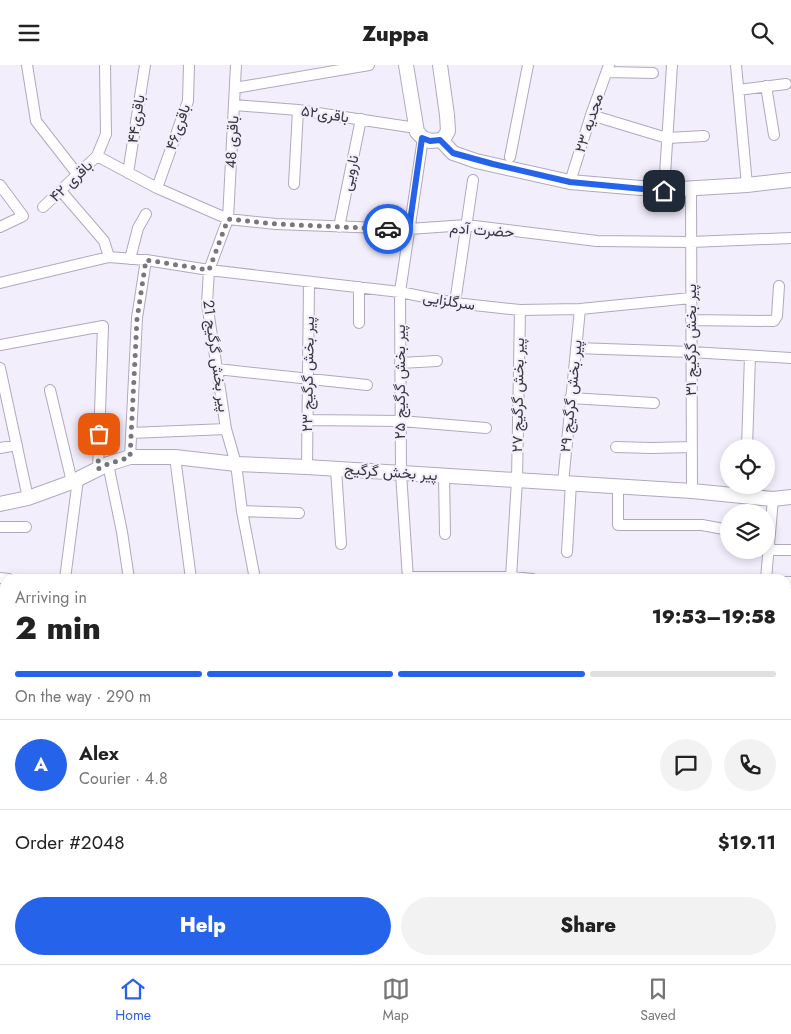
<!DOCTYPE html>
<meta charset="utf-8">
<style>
body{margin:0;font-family:Jost,Vazirmatn,sans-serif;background:#f2f2f2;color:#222;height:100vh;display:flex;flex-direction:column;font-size:19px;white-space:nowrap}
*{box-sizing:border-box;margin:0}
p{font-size:16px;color:#767676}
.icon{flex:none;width:28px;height:28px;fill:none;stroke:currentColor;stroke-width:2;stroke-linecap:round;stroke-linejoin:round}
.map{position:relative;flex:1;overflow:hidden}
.panel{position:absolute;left:0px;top:509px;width:791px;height:391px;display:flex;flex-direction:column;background:#fff;border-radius:15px 15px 0 0;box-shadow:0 2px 8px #0003}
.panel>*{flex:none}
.controls{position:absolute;left:720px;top:374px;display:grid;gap:10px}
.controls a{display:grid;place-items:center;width:55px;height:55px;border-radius:50%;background:#fff;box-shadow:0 2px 8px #0003;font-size:25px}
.pin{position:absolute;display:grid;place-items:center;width:42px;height:42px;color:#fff;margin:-21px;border-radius:10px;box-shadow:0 2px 8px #0006}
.courier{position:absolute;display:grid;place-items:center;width:50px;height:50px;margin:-25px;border:4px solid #2563eb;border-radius:50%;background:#fff;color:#222;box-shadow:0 1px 6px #0007}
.summary em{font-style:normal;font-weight:800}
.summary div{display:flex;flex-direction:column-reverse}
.summary{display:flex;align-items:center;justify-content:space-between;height:85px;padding:0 15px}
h1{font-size:32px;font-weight:800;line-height:38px}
.bar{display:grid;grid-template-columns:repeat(4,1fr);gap:8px 5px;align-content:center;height:60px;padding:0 15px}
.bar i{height:6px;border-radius:4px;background:#e0e0e0}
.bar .active{background:#2563eb}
.bar p{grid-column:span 4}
.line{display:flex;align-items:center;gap:12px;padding:0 15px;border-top:1px solid #e0e0e0}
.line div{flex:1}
.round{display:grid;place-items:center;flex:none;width:52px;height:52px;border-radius:26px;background:#f2f2f2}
.button{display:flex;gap:10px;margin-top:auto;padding:10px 15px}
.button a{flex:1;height:58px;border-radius:30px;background:#2563eb;color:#fff;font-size:20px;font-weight:800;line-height:58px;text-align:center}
.button a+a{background:#f2f2f2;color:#222}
header{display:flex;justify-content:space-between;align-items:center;height:65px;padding:0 15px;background:#fff;font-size:22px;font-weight:800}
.tab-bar{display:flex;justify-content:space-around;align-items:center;height:70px;border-top:1px solid #e0e0e0;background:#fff;font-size:14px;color:#767676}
.tab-bar a{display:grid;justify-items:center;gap:2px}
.tab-bar .active{color:#2563eb}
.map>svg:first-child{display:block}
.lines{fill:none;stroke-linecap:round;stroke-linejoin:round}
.canal{stroke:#5d9fbd;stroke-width:9}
.street-casing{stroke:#b1a8be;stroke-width:12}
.secondary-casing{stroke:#b1a8be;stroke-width:16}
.street{stroke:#fff;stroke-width:10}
.secondary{stroke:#fff;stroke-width:14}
.done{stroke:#7a7681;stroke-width:5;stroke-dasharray:0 9}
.route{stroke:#2563eb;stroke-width:6}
.labels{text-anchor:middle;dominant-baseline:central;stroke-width:4.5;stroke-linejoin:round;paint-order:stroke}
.street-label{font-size:15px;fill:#39353f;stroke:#f3eefc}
</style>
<header><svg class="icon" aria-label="menu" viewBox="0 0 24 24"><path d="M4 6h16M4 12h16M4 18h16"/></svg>Zuppa<svg class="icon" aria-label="search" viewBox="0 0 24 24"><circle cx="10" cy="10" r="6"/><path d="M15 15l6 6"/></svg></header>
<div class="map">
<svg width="791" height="899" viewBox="0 0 791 899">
<rect width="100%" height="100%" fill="#f3eefc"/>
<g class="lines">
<path class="canal" d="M412,895l44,4"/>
<g class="street-casing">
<path id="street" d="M27,0l9,56 42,54
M236,0l-8,154 -19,51 -2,33 19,126 10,35 6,47 13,68
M736,0l11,120
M607,7l46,1
M766,21l8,49
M235,23l134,-23
M738,25l48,-6
M234,40l64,5 118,18
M591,50l76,23 37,-2
M97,91l60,32 71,31 48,5 133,5 57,-4 131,16 94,1 100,-4
M510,92l18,-92
M128,108l17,-108
M570,117l21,-67 18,-50
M294,119l4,-74
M0,120l23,31 -23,11
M157,123l31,-87 1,-36
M691,123l1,303
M664,125l8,-125
M61,126l43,50 5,16
M43,142l54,-51 9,-22 -1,-69
M339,162l22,-108
M130,194l8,-31 8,-14
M0,218l109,-26 37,3 63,10 191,22 55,11 65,7 60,-1 111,-11
M359,222v36
M455,238l18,-123
M691,255l83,1 3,-5 2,-30
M0,280l103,-19 -5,143
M576,283l115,4 100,6
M400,298l37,-2
M0,303l28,130
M217,304l150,16
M50,325l22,92
M570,333l84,5
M308,355l93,1 85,7
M131,368l95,-4
M616,382l35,1 41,-1
M747,382l3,-91
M0,383l17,-3
M130,392l7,-139 9,-58
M175,392l16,122
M108,399l14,68 7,47
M307,402l2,-185
M336,404l5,75
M444,410l1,59
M563,418l17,-174
M618,421v39h84l27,5
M745,431v-11
M242,446l57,2
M0,462h26
M769,485h22
M567,487l4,-69
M408,512h103l22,2
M511,512l6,-97 3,-170
M0,513l9,1
M65,514l13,-100
M408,514l-7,-106 -1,-181 23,-154
M766,514l7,-80
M786,517h5
M0,543l5,1
M786,568h5
M0,576l5,1
M0,608h5
M786,624h5
M786,686h5
M786,718h5
M786,771h5
M786,828h5
M786,872h5
M250,895v4
M510,895l3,4
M549,895v4
M656,895v4
M18,899l1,-4
M101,899v-4
M154,899l1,-4
M207,899v-4
M606,899v-4
M706,899l1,-4
M739,899v-4"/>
</g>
<g class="secondary-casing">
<path id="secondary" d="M406,0l11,67 6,6 7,3 11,-1 3,-2 4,-7 -1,-16 -7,-50
M441,75l12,13 23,8 94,21 94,8 83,-5 44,-5
M0,439l28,-6 44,-16 36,-18 22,-7h45l61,7 71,3 385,24 81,8 18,-2
M0,726l5,4
M0,756l5,4
M283,895l75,4"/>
</g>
<use href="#street" class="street"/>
<use href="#secondary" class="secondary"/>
</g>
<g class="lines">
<path class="done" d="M99,369l-1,35 10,-5 22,-7 7,-138 9,-59 63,10 19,-51 48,5 112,5"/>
<path class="route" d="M388,164h21l13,-91 8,3 10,-1 13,13 40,11 77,18 94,9"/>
</g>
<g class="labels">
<g class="street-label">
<text transform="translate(325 49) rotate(8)">باقری۵۲</text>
<text transform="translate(136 54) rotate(-81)">باقری۴۴</text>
<text transform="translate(589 58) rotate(-72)">مجدیه ۲۳</text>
<text transform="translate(178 62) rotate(-71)">باقری۴۶</text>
<text transform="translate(232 77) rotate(-87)">باقری 48</text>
<text transform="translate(350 108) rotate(-78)">نارویی</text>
<text transform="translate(71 116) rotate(-44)">باقری ۴۲</text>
<text transform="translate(482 165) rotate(4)">حضرت آدم</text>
<text transform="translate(449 236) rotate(9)">سرگلزایی</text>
<text transform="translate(691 275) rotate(-90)">پیر بخش گرگیج ۳۱</text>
<text transform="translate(216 291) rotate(82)">پیر بخش گرگیج 21</text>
<text transform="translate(308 309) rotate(-89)">پیر بخش گرگیج ۲۳</text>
<text transform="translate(400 317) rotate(-90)">پیر بخش گرگیج ۲۵</text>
<text transform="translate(518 330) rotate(-89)">پیر بخش گرگیج ۲۷</text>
<text transform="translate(571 331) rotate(-84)">پیر بخش گرگیج ۲۹</text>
<text transform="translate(391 407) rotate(4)">پیر بخش گرگیج</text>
</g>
</g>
</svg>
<div class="controls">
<a><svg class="icon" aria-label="locate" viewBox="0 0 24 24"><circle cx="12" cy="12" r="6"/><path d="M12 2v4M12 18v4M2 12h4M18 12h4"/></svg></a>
<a><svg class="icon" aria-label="layers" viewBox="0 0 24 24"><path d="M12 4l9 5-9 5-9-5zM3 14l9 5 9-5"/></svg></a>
</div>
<div class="pin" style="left:99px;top:369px;background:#ea580c"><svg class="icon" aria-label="bag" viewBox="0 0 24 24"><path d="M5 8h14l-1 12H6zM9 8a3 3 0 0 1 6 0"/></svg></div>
<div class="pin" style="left:664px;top:126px;background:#1f2937"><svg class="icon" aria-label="home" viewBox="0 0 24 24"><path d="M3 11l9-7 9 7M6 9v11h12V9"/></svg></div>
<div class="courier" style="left:388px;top:164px"><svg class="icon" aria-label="car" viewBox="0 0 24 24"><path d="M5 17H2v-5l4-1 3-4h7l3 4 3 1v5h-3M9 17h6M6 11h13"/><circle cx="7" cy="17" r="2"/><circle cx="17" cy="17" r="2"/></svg></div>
<section class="panel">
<div class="summary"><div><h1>2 min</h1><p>Arriving in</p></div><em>19:53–19:58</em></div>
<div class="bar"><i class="active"></i><i class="active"></i><i class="active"></i><i></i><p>On the way · 290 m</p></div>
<div class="line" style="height:90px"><b class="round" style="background:#2563eb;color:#fff">A</b><div><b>Alex</b><p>Courier · 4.8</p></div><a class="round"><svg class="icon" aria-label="chat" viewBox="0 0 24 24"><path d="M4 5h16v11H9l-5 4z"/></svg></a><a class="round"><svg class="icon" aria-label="phone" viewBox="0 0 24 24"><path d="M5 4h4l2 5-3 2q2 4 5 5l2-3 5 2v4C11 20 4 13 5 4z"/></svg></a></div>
<div class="line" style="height:65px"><div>Order #2048</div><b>$19.11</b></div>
<div class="button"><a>Help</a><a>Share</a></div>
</section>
</div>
<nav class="tab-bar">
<a class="active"><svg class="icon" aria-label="home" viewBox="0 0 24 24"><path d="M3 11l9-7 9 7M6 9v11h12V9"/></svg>Home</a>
<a><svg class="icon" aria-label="map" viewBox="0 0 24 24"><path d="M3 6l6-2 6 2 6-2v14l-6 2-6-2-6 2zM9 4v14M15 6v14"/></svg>Map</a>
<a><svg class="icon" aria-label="saved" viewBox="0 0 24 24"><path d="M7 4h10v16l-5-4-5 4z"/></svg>Saved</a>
</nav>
